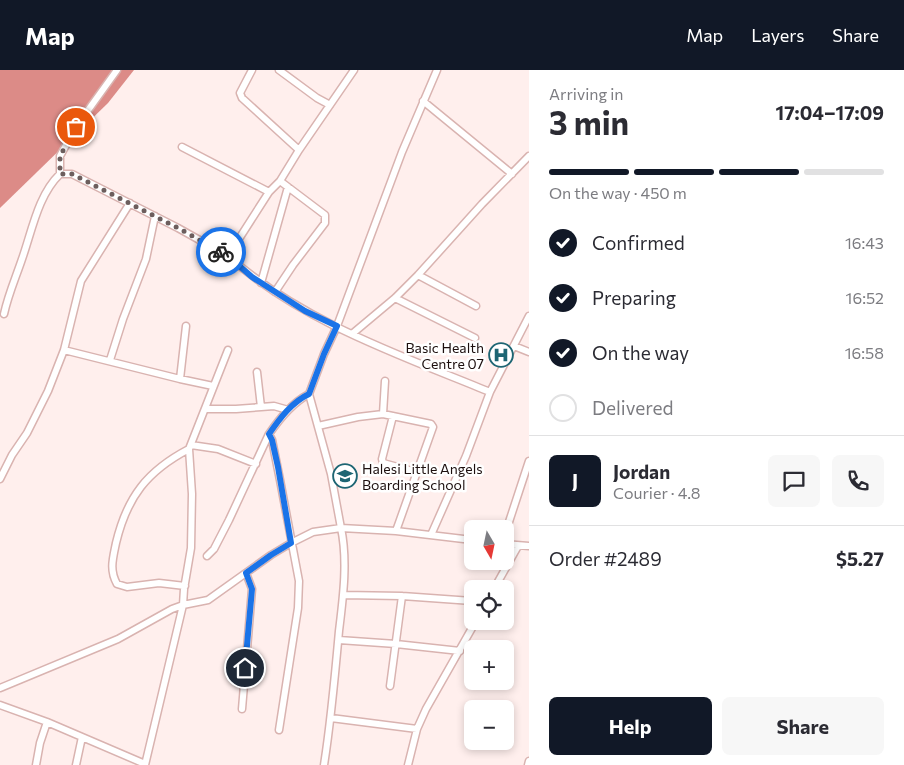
<!DOCTYPE html>
<meta charset="utf-8">
<style>
body{margin:0;font-family:Commissioner,sans-serif;background:#f7f7f7;color:#2b2b33;height:100vh;display:flex;flex-direction:column;font-size:19px;white-space:nowrap}
*{box-sizing:border-box;margin:0}
p{font-size:16px;color:#7c7c81}
.icon{flex:none;width:28px;height:28px;fill:none;stroke:currentColor;stroke-width:2;stroke-linecap:round;stroke-linejoin:round}
.map{position:relative;flex:1;overflow:hidden}
.panel{display:flex;flex-direction:column;background:#fff;width:375px}
.panel>*{flex:none}
.needle{width:32px;rotate:171deg}
.tools{position:absolute;left:464px;top:450px;display:grid;gap:10px}
.tools a{display:grid;place-items:center;width:50px;height:50px;border-radius:8px;background:#fff;box-shadow:0 2px 8px #0003;font-size:25px}
.pin{position:absolute;display:grid;place-items:center;width:42px;height:42px;color:#fff;margin:-21px;border:2px solid #fff;border-radius:50%;box-shadow:0 1px 5px #0007}
.courier{position:absolute;display:grid;place-items:center;width:50px;height:50px;margin:-25px;border:4px solid #1a73e8;border-radius:50%;background:#fff;color:#222;box-shadow:0 1px 6px #0007}
.headline em{font-style:normal;font-weight:700}
.headline div{display:flex;flex-direction:column-reverse}
.headline{display:flex;align-items:center;justify-content:space-between;height:85px;padding:0 20px}
h1{font-size:32px;font-weight:700;line-height:38px}
.bar{display:grid;grid-template-columns:repeat(4,1fr);gap:8px 5px;align-content:center;height:60px;padding:0 20px}
.bar i{height:6px;border-radius:4px;background:#e1e1e2}
.bar .selected{background:#111827}
.bar p{grid-column:span 4}
.line{display:flex;align-items:center;gap:12px;padding:0 20px;border-top:1px solid #e1e1e2}
.line div{flex:1}
.round{display:grid;place-items:center;flex:none;width:52px;height:52px;border-radius:8px;background:#f7f7f7}
ol{padding:0 20px;list-style:none}
li{display:flex;align-items:center;gap:15px;height:55px}
li p{margin-inline-start:auto}
li .icon{padding:5px;border-radius:50%;background:#111827;color:#fff;stroke-width:4}
li:last-child{color:#7c7c81}
li i{width:28px;height:28px;border:2px solid #e1e1e2;border-radius:50%}
.cta{display:flex;gap:10px;margin-top:auto;padding:10px 20px}
.cta a{flex:1;height:58px;border-radius:8px;background:#111827;color:#fff;font-size:20px;font-weight:700;line-height:58px;text-align:center}
.cta a+a{background:#f7f7f7;color:#2b2b33}
header{display:flex;align-items:center;gap:30px;box-sizing:border-box;height:70px;padding:0 25px;background:#111827;color:#fff}
header strong{font-size:24px}
nav{display:flex;gap:28px;margin-inline-start:auto;font-size:18px}
main{display:flex;flex:1;min-height:0}
.map>svg:first-child{display:block}
.water{fill:#dc8b87}
.lines{fill:none;stroke-linecap:round;stroke-linejoin:round}
.minor-casing{stroke:#d9b3b0;stroke-width:9}
.minor{stroke:#fff;stroke-width:6}
.done{stroke:#6c5e5d;stroke-width:5;stroke-dasharray:0 9}
.route{stroke:#1a73e8;stroke-width:6}
.labels{text-anchor:middle;dominant-baseline:central;stroke-width:5;stroke-linejoin:round;paint-order:stroke}
.poi-label{font-size:14px;fill:#1d100f;stroke:#fff;text-anchor:end}
</style>
<header>
<strong>Map</strong>
<nav><a>Map</a><a>Layers</a><a>Share</a></nav>
</header>
<main>
<div class="map">
<svg width="529" height="695" viewBox="0 0 529 695">
<rect width="100%" height="100%" fill="#ffefed"/>
<path class="water" d="M0,0h134l-26,33 -108,105z"/>
<g class="lines">
<g class="minor-casing">
<path id="minor" d="M252,0l-12,23 2,5 57,52
M279,0l38,28 13,7
M354,0l-55,80 -19,31 -11,11 -41,64c74,66 172,99 262,136
M437,0l-35,82 -65,174 -13,28 -15,40 22,80 10,54 55,3 76,9
M423,31l89,73
M182,77l87,45
M60,104v-18l16,-29 41,-57
M418,205l58,31
M261,213l27,-96
M275,222l18,-27 32,-42v-8l-45,-34
M395,228l80,40
M4,244c4,-19 12,-37 18,-55 10,-28 16,-64 38,-85h12l106,54 50,28
M352,264l43,-36 23,-23 64,-71 47,-48
M514,276l15,6
M64,280l116,29 33,7
M110,290l13,-41 23,-60 9,-43
M257,302l4,35 13,-1 14,4
M180,309l6,-53
M205,339h31l25,-2
M383,344l2,-33
M393,346l-11,43 1,4 33,9
M318,356l40,-9 25,-3 48,10 2,3 -37,104
M269,364l3,6 8,40 19,101 -1,27 -19,122
M191,375l27,4 38,15
M0,409l12,-24 15,-22 21,-42 16,-41 17,-69 49,-78
M505,464l24,-73
M431,465l35,-79 24,-64 39,-76
M505,474l24,2
M207,486l7,-7 15,-29 40,-86c11,-16 23,-31 40,-40
M185,516l-26,-3 -32,4 -10,-3c-8,-14 -4,-26 -1,-41 11,-46 31,-72 73,-94
M494,519l24,-43
M343,525l59,1 70,5
M339,570l57,4 64,7
M390,616l12,-90
M0,618l118,-49 54,-30 11,-4 25,-5 63,-45 20,-12 22,-11 28,-4c7,33 2,70 -2,103 -4,45 -8,90 -15,134
M0,635l47,17 98,42
M242,639l10,-120 -6,-16
M331,648l86,11
M36,695l4,-22 7,-21
M76,695l6,-28
M145,695l38,-160 1,-16 7,-41 1,-54 -3,-45 39,-99
M408,695l9,-36 9,-20 50,-88
M528,695l1,-4"/>
</g>
<use href="#minor" class="minor"/>
</g>
<g class="lines">
<path class="done" d="M76,57l-16,29v18h12l106,54 43,24"/>
<path class="route" d="M221,182l7,4 24,21 53,34 32,15 -13,28 -15,40c-17,8 -29,24 -40,40l3,6 6,27 13,76 -20,12 -25,18 6,16 -7,79"/>
</g>
<defs>
<g id="hospital-ring" transform="scale(1.25)"><circle r="9.5" fill="#fff" stroke="#1d6573" stroke-width="1.5"/><path d="M-5-5h3v3.5h4V-5h3V5h-3V1.5h-4V5h-3Z" fill="#1d6573"/></g>
<g id="school-ring" transform="scale(1.25)"><circle r="9.5" fill="#fff" stroke="#1d6573" stroke-width="1.5"/><path d="M0-5L7-2L0 1L-7-2ZM-4 1L0 2.5L4 1V4Q0 6-4 4Z" fill="#1d6573"/></g>
</defs>
<g fill-rule="evenodd">
<use href="#hospital-ring" x="501" y="285"/>
<use href="#school-ring" x="345" y="406"/>
</g>
<g class="labels">
<g class="poi-label">
<text x="484" y="277">Basic Health<tspan x="484" dy="16">Centre 07</tspan></text>
<text x="362" y="398" text-anchor="start">Halesi Little Angels<tspan x="362" dy="16">Boarding School</tspan></text>
</g>
</g>
</svg>
<div class="tools">
<a><svg class="needle" viewBox="-14 -14 28 28"><path d="M0-13l5 13h-10z" fill="#e53935"/><path d="M0 13l5-13h-10z" fill="#7c7c81"/></svg></a>
<a><svg class="icon" aria-label="locate" viewBox="0 0 24 24"><circle cx="12" cy="12" r="6"/><path d="M12 2v4M12 18v4M2 12h4M18 12h4"/></svg></a>
<a>+</a>
<a>−</a>
</div>
<div class="pin" style="left:76px;top:57px;background:#ea580c"><svg class="icon" aria-label="bag" viewBox="0 0 24 24"><path d="M5 8h14l-1 12H6zM9 8a3 3 0 0 1 6 0"/></svg></div>
<div class="pin" style="left:245px;top:598px;background:#1f2937"><svg class="icon" aria-label="home" viewBox="0 0 24 24"><path d="M3 11l9-7 9 7M6 9v11h12V9"/></svg></div>
<div class="courier" style="left:221px;top:182px"><svg class="icon" aria-label="bike" viewBox="0 0 24 24"><circle cx="6" cy="16" r="4"/><circle cx="18" cy="16" r="4"/><path d="M6 16l4-8h5l3 8M10 8l3 8H6M13 5h3"/></svg></div>
</div>
<section class="panel">
<div class="headline"><div><h1>3 min</h1><p>Arriving in</p></div><em>17:04–17:09</em></div>
<div class="bar"><i class="selected"></i><i class="selected"></i><i class="selected"></i><i></i><p>On the way · 450 m</p></div>
<ol>
<li><svg class="icon" aria-label="check" viewBox="0 0 24 24"><path d="M5 12l5 5 9-10"/></svg>Confirmed<p>16:43</p></li>
<li><svg class="icon" aria-label="check" viewBox="0 0 24 24"><path d="M5 12l5 5 9-10"/></svg>Preparing<p>16:52</p></li>
<li><svg class="icon" aria-label="check" viewBox="0 0 24 24"><path d="M5 12l5 5 9-10"/></svg>On the way<p>16:58</p></li>
<li><i></i>Delivered</li>
</ol>
<div class="line" style="height:90px"><b class="round" style="background:#111827;color:#fff">J</b><div><b>Jordan</b><p>Courier · 4.8</p></div><a class="round"><svg class="icon" aria-label="chat" viewBox="0 0 24 24"><path d="M4 5h16v11H9l-5 4z"/></svg></a><a class="round"><svg class="icon" aria-label="phone" viewBox="0 0 24 24"><path d="M5 4h4l2 5-3 2q2 4 5 5l2-3 5 2v4C11 20 4 13 5 4z"/></svg></a></div>
<div class="line" style="height:65px"><div>Order #2489</div><b>$5.27</b></div>
<div class="cta"><a>Help</a><a>Share</a></div>
</section>
</main>
